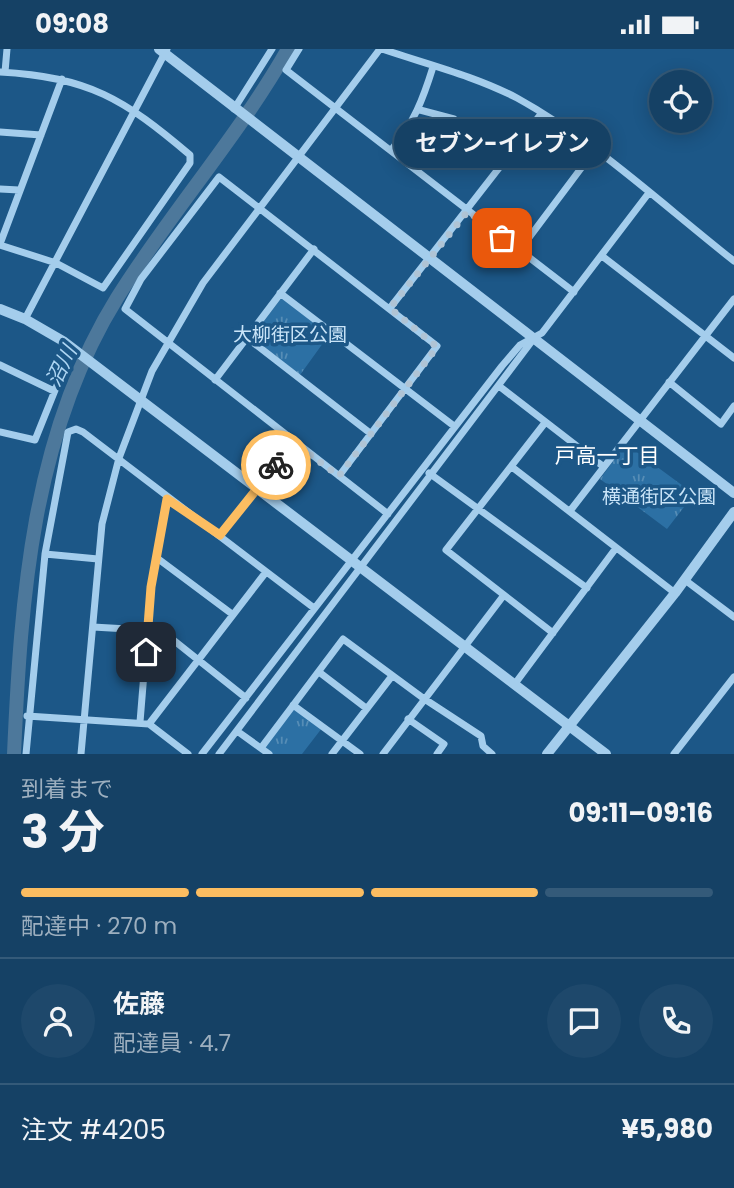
<!DOCTYPE html>
<html lang="ja">
<meta charset="utf-8">
<style>
body{margin:0;font-family:Poppins,"Noto Sans JP",sans-serif;background:#1e486b;color:#f1f3f6;height:100vh;display:flex;flex-direction:column;font-size:26px;white-space:nowrap}
*{box-sizing:border-box;margin:0}
p{font-size:23px;color:#9dafbf}
.icon{flex:none;width:38px;height:38px;fill:none;stroke:currentColor;stroke-width:2;stroke-linecap:round;stroke-linejoin:round}
.map{position:relative;height:705px;overflow:hidden}
.details{display:flex;flex-direction:column;background:#154165;flex:1}
.details>*{flex:none}
.fabs{position:absolute;left:649px;top:21px;display:grid;gap:14px}
.fabs a{display:grid;place-items:center;width:63px;height:63px;border-radius:50%;background:#154165;box-shadow:0 4px 18px #0003,0 0 0 2px #345a79;font-size:35px}
.pin{position:absolute;display:grid;place-items:center;width:60px;height:60px;color:#fff;margin:-30px;border-radius:14px;box-shadow:0 4px 10px #0006}
.courier{position:absolute;display:grid;place-items:center;width:70px;height:70px;margin:-35px;border:5px solid #fcbd61;border-radius:50%;background:#fff;color:#222;box-shadow:0 2px 9px #0007}
.bubble{position:absolute;height:49px;border-radius:24px;background:#154165;box-shadow:0 4px 18px #0003,0 0 0 2px #345a79;font-size:23px;font-weight:700;line-height:49px;text-align:center}
.summary em{font-style:normal;font-weight:700}
.summary div{display:flex;flex-direction:column-reverse}
.summary{display:flex;align-items:center;justify-content:space-between;height:119px;padding:0 21px}
h1{font-size:46px;font-weight:700;line-height:52px}
.bar{display:grid;grid-template-columns:repeat(4,1fr);gap:10px 7px;align-content:center;height:84px;padding:0 21px}
.bar i{height:9px;border-radius:5px;background:#345a79}
.bar .active{background:#fcbd61}
.bar p{grid-column:span 4}
.line{display:flex;align-items:center;gap:18px;padding:0 21px;border-top:2px solid #345a79}
.line div{flex:1}
.round{display:grid;place-items:center;flex:none;width:74px;height:74px;border-radius:37px;background:#1e486b}
.status{display:flex;justify-content:space-between;align-items:center;height:49px;padding:0 35px;background:#154165;direction:ltr}
.status svg{height:19px;fill:currentColor}
.map>svg:first-child{display:block}
.park{fill:url(#park-tufts)}
.lines{fill:none;stroke-linecap:round;stroke-linejoin:round}
.river{stroke:#4d789b;stroke-width:14}
.building{fill:#4481b0}
.minor{stroke:#a4cdec;stroke-width:7}
.tertiary{stroke:#a4cdec;stroke-width:10}
.done{stroke:#b0c4d5;stroke-width:7;stroke-dasharray:0 12.6}
.route{stroke:#fcbd61;stroke-width:9}
.labels{text-anchor:middle;dominant-baseline:central;stroke-width:7;stroke-linejoin:round;paint-order:stroke}
.park-label{font-size:19px;fill:#c9e4f8;stroke:#1c5787}
.water-label{font-size:21px;font-style:italic;fill:#afd6f3;stroke:#1c5787}
.neighbourhood-label{font-size:21px;fill:#fff;stroke:#1c5787}
</style>
<div class="status"><b>09:08</b><svg viewBox="0 0 49 12"><path d="M0 12V9h3v3zM5 12V6h3v6zM10 12V3h3v9zM15 12V0h3v12zM26 1h20v11H26zM47 4h2v5h-2z"/></svg></div>
<div class="map">
<svg width="734" height="705" viewBox="0 0 734 705">
<defs>
<pattern id="park-tufts" width="24" height="20" patternUnits="userSpaceOnUse" patternTransform="scale(1.75)"><rect width="24" height="20" fill="#2c70a4"/><path d="M3 7l-1-3M5 7V3M7 7l1-3M15 17l-1-3M17 17v-4M19 17l1-3" fill="none" stroke="#568db6"/></pattern>
</defs>
<rect width="100%" height="100%" fill="#1c5787"/>
<path class="park" d="M283,247l48,36 -31,43 -48,-38z
M626,395l68,50 -27,35 -67,-50z
M294,659l28,20 -20,26h-30l-10,-8z"/>
<g class="lines">
<path class="river" d="M14,705c7,-156 18,-319 103,-456 53,-85 121,-161 171,-249"/>
</g>
<path class="building" d="M482,190l19,15 -7,9 -19,-15z"/>
<g class="lines">
<path class="minor" d="M299,0l-13,21 288,222
M382,0c44,15 93,27 135,49 78,43 147,108 217,163
M0,23c89,5 124,27 190,83v8l-87,125 -47,-25 -56,-18
M5,23l2,-23
M234,60l38,-60
M420,61l34,9 52,41
M0,83l41,3
M392,100c22,-26 31,-50 41,-82
M0,140l19,1
M0,195l62,-165
M519,202l75,-100
M602,207l132,102
M280,244l174,133
M390,259l151,-194
M25,270l142,-270
M246,288l124,96
M0,316l54,26
M215,331l99,-131
M669,333l52,42 13,-18
M499,337l105,81
M544,375l-98,126 107,83
M0,383l35,8 37,-92
M512,418l163,126
M429,424l158,115
M339,427l98,-130 -218,-169 -78,102 -16,30 263,205
M570,462l164,-212
M220,486l73,-93
M45,505l53,5
M157,509l75,56
M685,531l49,37
M93,578l69,4 84,67
M319,623l47,36
M514,636l102,-137
M293,656l67,49
M27,667l122,8 39,30
M408,670l36,25 -7,10
M140,673l11,-135 16,-88
M149,675l117,-152
M237,682l32,23
M261,699l82,-109 80,59 58,38 2,10 9,8
M26,705l19,-200 23,-122 8,-3 7,3 231,176
M81,705l21,-230 17,-66 33,-87 51,-88 177,-234
M202,705l300,-388 18,-21 22,-12 106,-139
M219,705l313,-413
M332,705l60,-78
M383,705l121,-159
M674,705l60,-77"/>
<path class="tertiary" d="M159,0l575,444
M0,260l25,10 38,22 543,413
M547,705l128,-161 59,-81"/>
</g>
<g class="lines">
<path class="done" d="M276,416l17,-23 46,34 98,-129 -47,-39 78,-97 34,27"/>
<path class="route" d="M146,603l5,-65 16,-88 53,36 56,-70"/>
</g>
<g class="labels">
<g class="park-label">
<text x="290" y="285">大柳街区公園</text>
<text x="659" y="447">横通街区公園</text>
</g>
<g class="water-label">
<text transform="translate(61 317) rotate(-64)">沼川</text>
</g>
<g class="neighbourhood-label">
<text x="607" y="406">戸高一丁目</text>
</g>
</g>
</svg>
<div class="fabs">
<a><svg class="icon" aria-label="locate" viewBox="0 0 24 24"><circle cx="12" cy="12" r="6"/><path d="M12 2v4M12 18v4M2 12h4M18 12h4"/></svg></a>
</div>
<div class="pin" style="left:502px;top:189px;background:#ea580c"><svg class="icon" aria-label="bag" viewBox="0 0 24 24"><path d="M5 8h14l-1 12H6zM9 8a3 3 0 0 1 6 0"/></svg></div>
<div class="pin" style="left:146px;top:603px;background:#1f2937"><svg class="icon" aria-label="home" viewBox="0 0 24 24"><path d="M3 11l9-7 9 7M6 9v11h12V9"/></svg></div>
<div class="courier" style="left:276px;top:416px"><svg class="icon" aria-label="bike" viewBox="0 0 24 24"><circle cx="6" cy="16" r="4"/><circle cx="18" cy="16" r="4"/><path d="M6 16l4-8h5l3 8M10 8l3 8H6M13 5h3"/></svg></div>
<div class="bubble" style="left:394px;top:70px;width:217px">セブン-イレブン</div>
</div>
<section class="details">
<div class="summary"><div><h1>3 分</h1><p>到着まで</p></div><em>09:11–09:16</em></div>
<div class="bar"><i class="active"></i><i class="active"></i><i class="active"></i><i></i><p>配達中 · 270 m</p></div>
<div class="line" style="height:126px"><a class="round"><svg class="icon" aria-label="person" viewBox="0 0 24 24"><circle cx="12" cy="8" r="4"/><path d="M4 21q1-7 8-7t8 7"/></svg></a><div><b>佐藤</b><p>配達員 · 4.7</p></div><a class="round"><svg class="icon" aria-label="chat" viewBox="0 0 24 24"><path d="M4 5h16v11H9l-5 4z"/></svg></a><a class="round"><svg class="icon" aria-label="phone" viewBox="0 0 24 24"><path d="M5 4h4l2 5-3 2q2 4 5 5l2-3 5 2v4C11 20 4 13 5 4z"/></svg></a></div>
<div class="line" style="height:91px"><div>注文 #4205</div><b>¥5,980</b></div>
</section>
